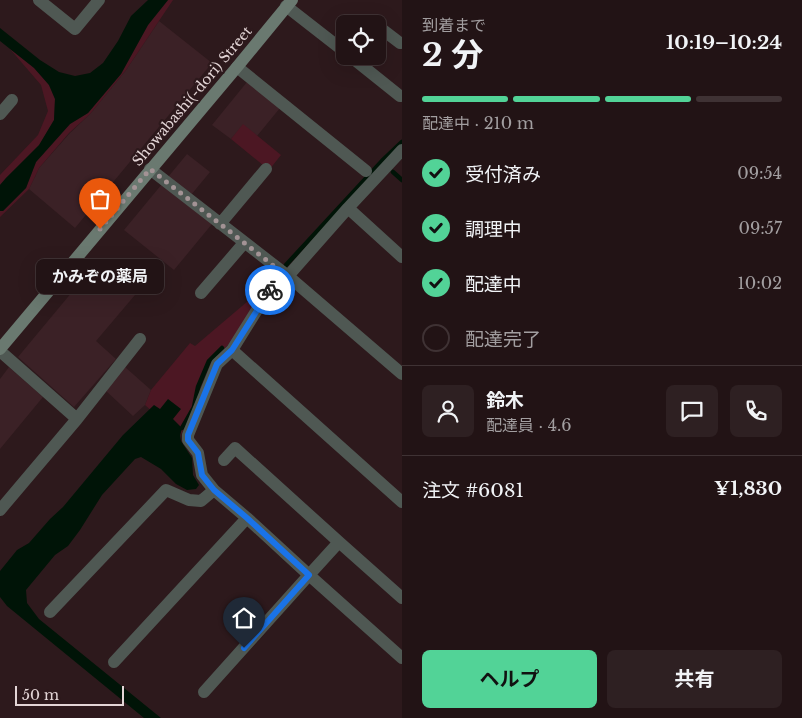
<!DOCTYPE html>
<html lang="ja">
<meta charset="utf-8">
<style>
body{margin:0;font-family:"Libre Baskerville","Noto Sans JP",serif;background:#2e2022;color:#f1f3f6;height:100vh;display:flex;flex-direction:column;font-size:19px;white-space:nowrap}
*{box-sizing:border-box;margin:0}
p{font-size:16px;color:#a29ea0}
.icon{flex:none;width:28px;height:28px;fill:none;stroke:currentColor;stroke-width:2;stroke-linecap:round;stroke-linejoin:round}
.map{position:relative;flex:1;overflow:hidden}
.sheet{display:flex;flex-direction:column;background:#221315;width:400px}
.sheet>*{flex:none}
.tools{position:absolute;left:336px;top:15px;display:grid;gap:10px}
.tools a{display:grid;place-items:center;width:50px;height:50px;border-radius:8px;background:#221315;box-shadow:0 5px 20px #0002,0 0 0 1px #3f3234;font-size:25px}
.scale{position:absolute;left:15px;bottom:12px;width:109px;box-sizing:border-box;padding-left:5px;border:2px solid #e3d5d6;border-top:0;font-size:14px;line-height:18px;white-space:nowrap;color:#e3d5d6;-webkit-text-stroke:4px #2d191c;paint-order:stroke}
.pin{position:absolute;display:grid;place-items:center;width:42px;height:42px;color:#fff;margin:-51px -21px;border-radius:50% 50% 50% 0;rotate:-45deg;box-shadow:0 0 5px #0007}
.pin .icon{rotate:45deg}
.courier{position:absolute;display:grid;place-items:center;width:50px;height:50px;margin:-25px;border:4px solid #1a73e8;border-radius:50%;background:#fff;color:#222;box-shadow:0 1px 6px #0007}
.bubble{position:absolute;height:35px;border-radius:8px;background:#221315;box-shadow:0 5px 20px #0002,0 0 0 1px #3f3234;font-size:16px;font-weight:700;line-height:35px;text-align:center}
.head em{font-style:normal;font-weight:700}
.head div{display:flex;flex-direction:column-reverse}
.head{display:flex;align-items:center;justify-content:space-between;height:85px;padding:0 20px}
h1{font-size:32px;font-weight:700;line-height:38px}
.bar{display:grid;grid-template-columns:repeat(4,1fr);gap:8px 5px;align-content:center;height:60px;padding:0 20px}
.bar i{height:6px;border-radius:4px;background:#3f3234}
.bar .selected{background:#52d397}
.bar p{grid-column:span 4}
.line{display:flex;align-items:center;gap:12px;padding:0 20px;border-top:1px solid #3f3234}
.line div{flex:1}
.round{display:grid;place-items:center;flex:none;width:52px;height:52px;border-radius:8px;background:#2e2022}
ol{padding:0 20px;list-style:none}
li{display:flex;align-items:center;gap:15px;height:55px}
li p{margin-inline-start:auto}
li .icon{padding:5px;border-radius:50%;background:#52d397;color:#111;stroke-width:4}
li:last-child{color:#a29ea0}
li i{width:28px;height:28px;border:2px solid #3f3234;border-radius:50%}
.action{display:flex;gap:10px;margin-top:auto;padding:10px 20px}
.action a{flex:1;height:58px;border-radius:8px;background:#52d397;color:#111;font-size:20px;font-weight:700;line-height:58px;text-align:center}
.action a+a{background:#2e2022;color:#f1f3f6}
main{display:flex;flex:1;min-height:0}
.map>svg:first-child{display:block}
.built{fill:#3b2126}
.green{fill:#4c1723}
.water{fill:#001407}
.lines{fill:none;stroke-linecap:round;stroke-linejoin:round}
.stream{stroke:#001407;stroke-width:4.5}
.minor{stroke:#4f5853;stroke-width:12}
.secondary{stroke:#6a7970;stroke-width:12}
.done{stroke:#a39395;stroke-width:5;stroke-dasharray:0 9}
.route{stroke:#1a73e8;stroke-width:6}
.labels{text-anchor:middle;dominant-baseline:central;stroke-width:4.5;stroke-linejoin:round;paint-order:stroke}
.street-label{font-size:14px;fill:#e3d5d6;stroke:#2d191c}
</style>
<main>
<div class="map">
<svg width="402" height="718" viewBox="0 0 402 718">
<rect width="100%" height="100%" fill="#2d191c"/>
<path class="built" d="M159,21l53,42 -137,165 -46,-39 10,-21 31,-35 20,-19 36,-44z
M247,82l33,26 -23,28 -14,-11 -12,14 -19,-14z
M187,154l23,18 -19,23 -23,-18z
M162,184l50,40 -38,46 -50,-40z
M97,262l38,33 -39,46 20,18 -42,48 -56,-50z
M9,367l34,30 -43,52v-70z
M125,367l26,23 -6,15 -12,11 -27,-25z"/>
<path class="green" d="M168,0h5l-47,70 -36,44 -21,19 -30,35 -10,21 -29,28v-6h3l23,-23 10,-26 34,-38 18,-11 33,-39 27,-49z
M10,49l24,18 15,18 6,14 -1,21 -15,26 -33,32 -6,7v-10l38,-40 10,-24 -7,-26z
M243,124l38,31 -12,15 -38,-31z
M248,301l7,5 -24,36 -20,20 -11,25 -4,21 -16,28 -35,-31 6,-15 39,-47 5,3z"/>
<path class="water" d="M148,0h20l-20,25 -27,49 -33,39 -18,11 -34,38 -10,26 -23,23h-3v-26l6,-7 33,-33 15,-25 1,-21 -6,-14 -15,-17 -34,-27v-13l40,32 19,12 16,4 15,-3 13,-10 15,-22 13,-25z
M168,399l13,10 -8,10 9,9 -2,8 1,5 11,17 1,17 6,10 -3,4 -9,1 -11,-6 -15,-15 -20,-12 -6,2 -33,36 -22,35 -12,16 -13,9 -29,35 1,13 12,16 122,99h-17l-137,-112 -7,-9v-26l17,-21 12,-7 21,-24 13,-12 60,-72 31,-30 6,4z"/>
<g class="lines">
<path class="stream" d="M393,172l9,8
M286,265l96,-104 20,-19
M182,428l12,-21 4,-20 11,-26 13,-13"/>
<path class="minor" d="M39,0l36,29 24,-29
M286,6l59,46
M378,37l5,-7 17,13
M350,56l50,40
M237,67l129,104
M0,114l12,-14
M150,169l138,107 114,98
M348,208l54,49
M220,224l46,-55
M284,274l-14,15 -38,61 170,152
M288,276l60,-68 54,-58
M201,293l43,-50
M232,350l-15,14 -29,71v5l10,13 4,22 12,15 33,28 62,57 30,-33 63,56
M0,351l77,68
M224,460l11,-12 104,94
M0,510l77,-91 63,-80
M50,612l116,-122 23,10 12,1 13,-11
M114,662l133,-144
M204,692l105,-117 93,83"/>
<path class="secondary" d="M0,349l237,-282 55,-67"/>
</g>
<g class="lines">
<path class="done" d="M100,229l50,-60 134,105 -14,16"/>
<path class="route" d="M244,648l65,-73 -62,-57 -33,-28 -12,-15 -4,-22 -10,-13v-5l29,-71 15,-14 38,-60"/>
</g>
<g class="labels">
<g class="street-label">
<text transform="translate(192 96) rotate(-50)">Showabashi(-dori) Street</text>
</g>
</g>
</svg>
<div class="tools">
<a><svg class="icon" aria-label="locate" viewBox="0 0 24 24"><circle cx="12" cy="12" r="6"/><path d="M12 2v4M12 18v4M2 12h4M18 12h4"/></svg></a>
</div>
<div class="scale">50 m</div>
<div class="pin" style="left:100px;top:229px;background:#ea580c"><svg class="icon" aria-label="bag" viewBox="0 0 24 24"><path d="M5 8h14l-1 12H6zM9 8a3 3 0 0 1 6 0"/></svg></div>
<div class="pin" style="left:244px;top:648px;background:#1f2937"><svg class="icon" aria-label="home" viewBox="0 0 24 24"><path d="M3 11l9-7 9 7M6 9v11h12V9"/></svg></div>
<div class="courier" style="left:270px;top:290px"><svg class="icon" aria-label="bike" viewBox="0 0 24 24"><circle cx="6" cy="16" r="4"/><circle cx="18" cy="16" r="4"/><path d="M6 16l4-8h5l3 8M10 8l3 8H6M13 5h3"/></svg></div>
<div class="bubble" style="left:36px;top:259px;width:128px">かみぞの薬局</div>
</div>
<section class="sheet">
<div class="head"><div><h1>2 分</h1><p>到着まで</p></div><em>10:19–10:24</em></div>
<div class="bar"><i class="selected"></i><i class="selected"></i><i class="selected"></i><i></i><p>配達中 · 210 m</p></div>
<ol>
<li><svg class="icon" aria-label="check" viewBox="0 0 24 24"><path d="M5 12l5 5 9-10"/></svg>受付済み<p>09:54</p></li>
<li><svg class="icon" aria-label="check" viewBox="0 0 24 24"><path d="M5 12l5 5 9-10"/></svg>調理中<p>09:57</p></li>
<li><svg class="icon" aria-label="check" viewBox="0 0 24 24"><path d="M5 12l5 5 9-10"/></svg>配達中<p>10:02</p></li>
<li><i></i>配達完了</li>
</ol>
<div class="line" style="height:90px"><a class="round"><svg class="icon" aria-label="person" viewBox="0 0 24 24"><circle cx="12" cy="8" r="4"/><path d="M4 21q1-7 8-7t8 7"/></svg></a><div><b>鈴木</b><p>配達員 · 4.6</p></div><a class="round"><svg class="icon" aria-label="chat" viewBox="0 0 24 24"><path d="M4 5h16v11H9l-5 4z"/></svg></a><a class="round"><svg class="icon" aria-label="phone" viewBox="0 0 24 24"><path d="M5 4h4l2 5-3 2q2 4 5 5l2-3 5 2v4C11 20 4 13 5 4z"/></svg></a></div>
<div class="line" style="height:65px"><div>注文 #6081</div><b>¥1,830</b></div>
<div class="action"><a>ヘルプ</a><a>共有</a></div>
</section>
</main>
